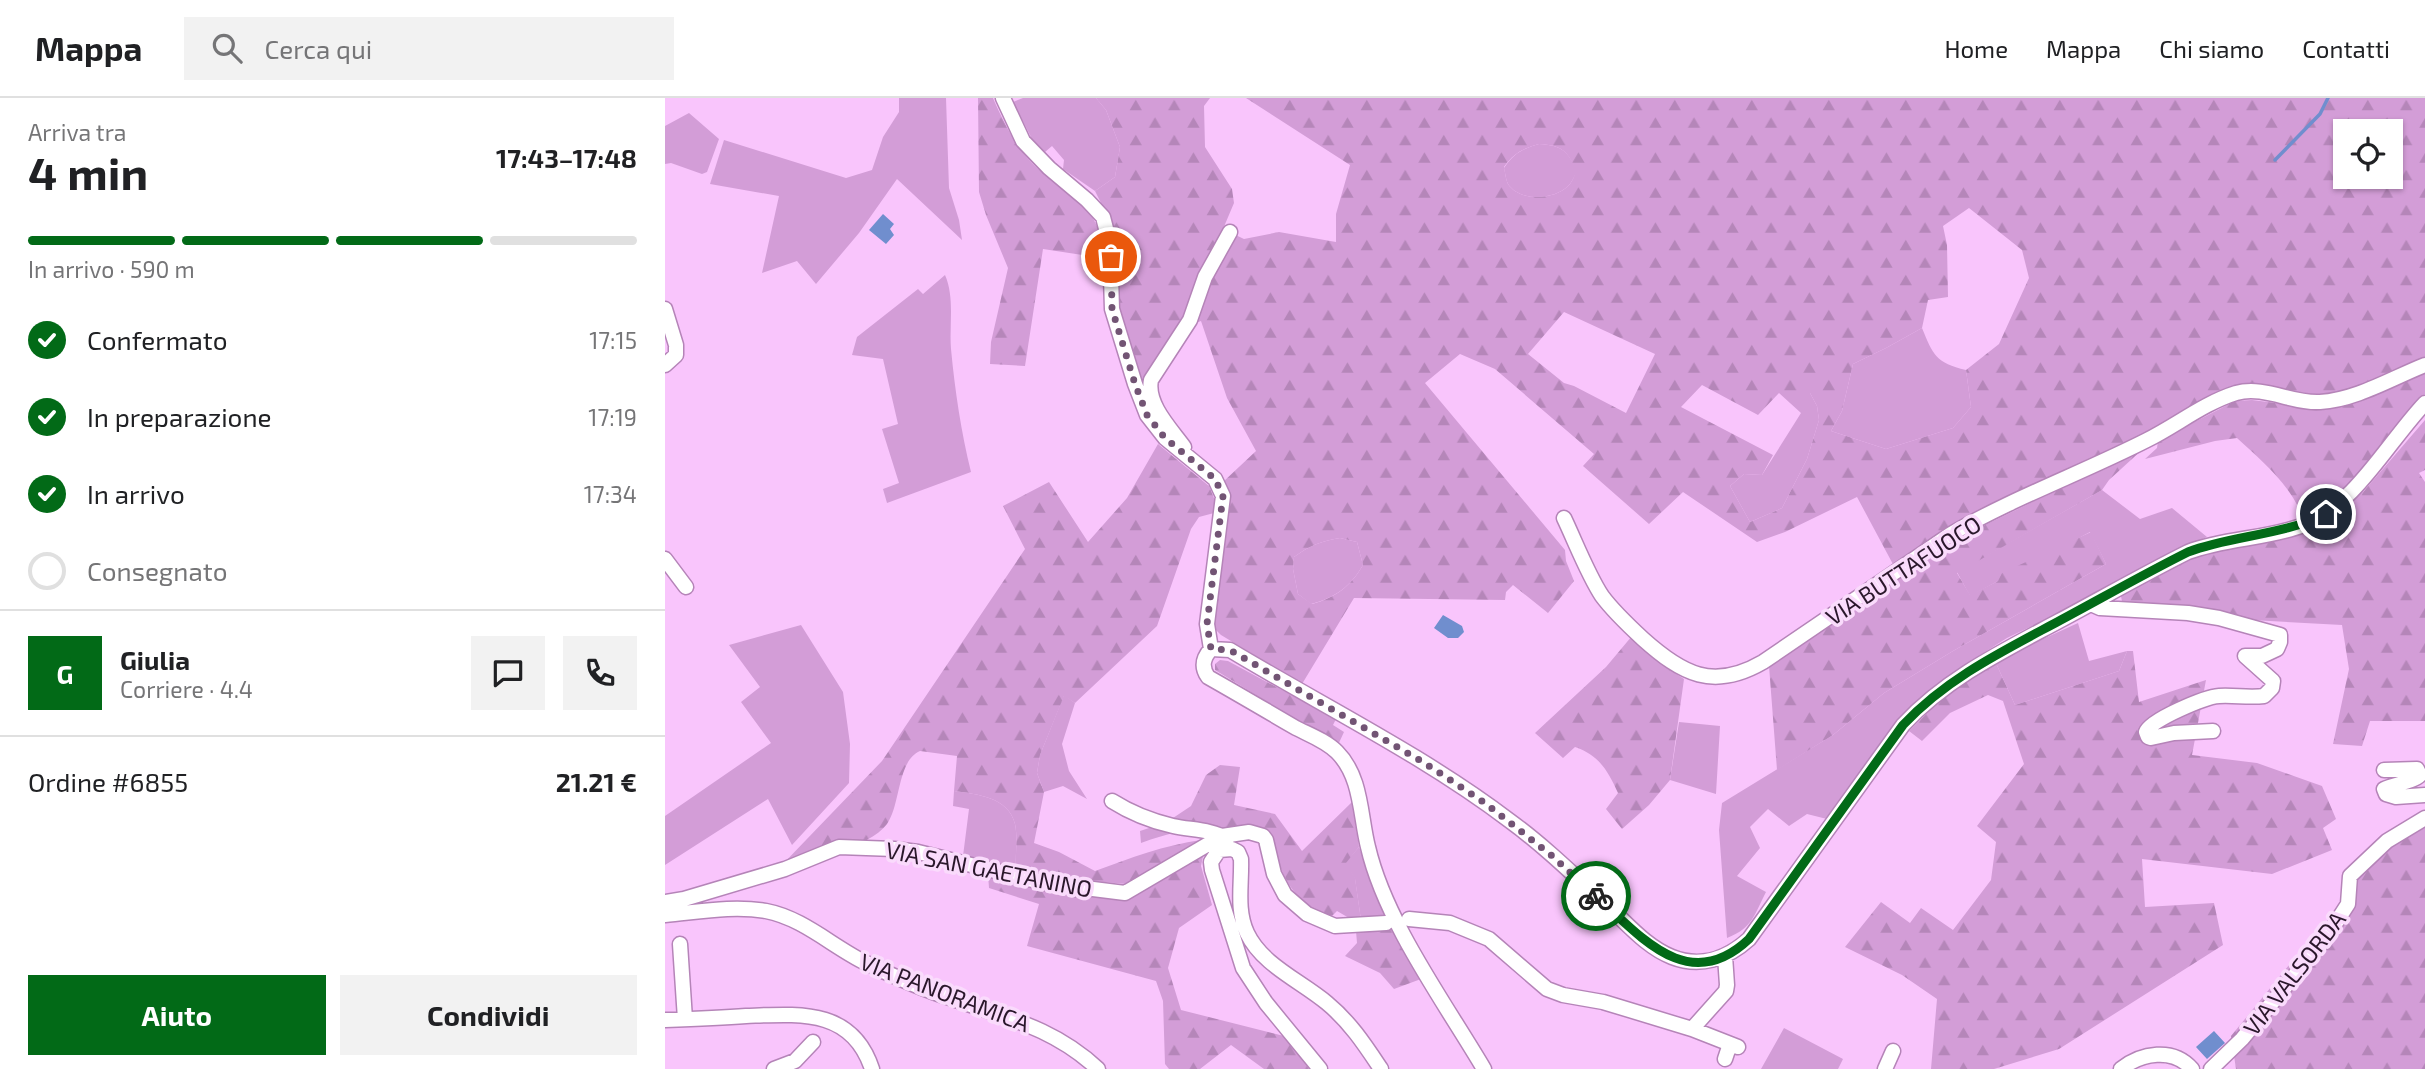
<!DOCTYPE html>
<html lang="it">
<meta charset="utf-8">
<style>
body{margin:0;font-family:"Exo 2",sans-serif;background:#f2f2f2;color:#202124;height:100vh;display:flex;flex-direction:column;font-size:26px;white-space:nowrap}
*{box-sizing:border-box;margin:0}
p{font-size:23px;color:#757577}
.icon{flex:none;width:38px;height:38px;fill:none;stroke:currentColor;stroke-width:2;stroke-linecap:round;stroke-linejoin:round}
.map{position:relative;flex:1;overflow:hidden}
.drawer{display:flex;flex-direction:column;background:#fff;width:665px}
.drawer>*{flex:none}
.fabs{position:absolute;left:1668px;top:21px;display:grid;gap:14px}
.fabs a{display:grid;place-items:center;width:70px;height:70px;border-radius:0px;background:#fff;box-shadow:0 2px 5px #0004;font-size:35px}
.pin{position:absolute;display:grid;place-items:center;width:60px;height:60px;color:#fff;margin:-30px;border:4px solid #fff;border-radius:50%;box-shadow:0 2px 7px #0007}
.courier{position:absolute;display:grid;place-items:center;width:70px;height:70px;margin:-35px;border:5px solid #026a17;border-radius:50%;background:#fff;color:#222;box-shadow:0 2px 9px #0007}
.overview em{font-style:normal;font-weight:700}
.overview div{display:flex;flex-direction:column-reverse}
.overview{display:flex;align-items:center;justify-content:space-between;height:119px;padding:0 28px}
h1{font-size:46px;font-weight:700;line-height:52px}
.bar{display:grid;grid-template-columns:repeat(4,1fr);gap:10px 7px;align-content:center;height:84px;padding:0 28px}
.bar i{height:9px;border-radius:5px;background:#e0e0e0}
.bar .current{background:#026a17}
.bar p{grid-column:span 4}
.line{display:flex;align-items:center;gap:18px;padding:0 28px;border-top:2px solid #e0e0e0}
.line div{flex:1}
.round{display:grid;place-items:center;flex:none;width:74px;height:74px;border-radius:0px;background:#f2f2f2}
ol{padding:0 28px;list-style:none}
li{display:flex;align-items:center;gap:21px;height:77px}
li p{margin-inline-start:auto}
li .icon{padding:7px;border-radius:50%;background:#026a17;color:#fff;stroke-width:4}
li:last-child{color:#757577}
li i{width:38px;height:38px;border:4px solid #e0e0e0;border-radius:50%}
.primary-button{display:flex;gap:14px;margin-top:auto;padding:14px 28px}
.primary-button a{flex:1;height:80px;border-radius:0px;background:#026a17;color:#fff;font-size:28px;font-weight:700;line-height:80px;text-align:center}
.primary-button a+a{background:#f2f2f2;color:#202124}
header{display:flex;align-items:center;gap:42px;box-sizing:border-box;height:98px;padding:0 35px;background:#fff;border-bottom:2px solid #e0e0e0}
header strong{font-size:33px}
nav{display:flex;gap:38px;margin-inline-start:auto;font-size:24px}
.search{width:490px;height:63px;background:#f2f2f2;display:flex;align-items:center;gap:18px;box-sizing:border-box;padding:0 24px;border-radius:0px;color:#757577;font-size:26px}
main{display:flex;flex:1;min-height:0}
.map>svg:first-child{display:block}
.green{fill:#d39dd7}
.forest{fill:url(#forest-firs);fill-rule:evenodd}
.water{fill:#708ece}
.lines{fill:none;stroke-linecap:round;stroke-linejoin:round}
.stream{stroke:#708ece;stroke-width:3.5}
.minor-casing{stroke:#b584b8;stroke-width:17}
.minor{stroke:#fff;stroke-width:14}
.done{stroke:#725474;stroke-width:7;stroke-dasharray:0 12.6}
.route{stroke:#026a17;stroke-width:9}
.labels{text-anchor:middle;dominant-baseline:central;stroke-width:7;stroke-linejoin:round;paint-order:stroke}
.street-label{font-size:23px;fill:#2a172b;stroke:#fadbfc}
</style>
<header>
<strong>Mappa</strong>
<div class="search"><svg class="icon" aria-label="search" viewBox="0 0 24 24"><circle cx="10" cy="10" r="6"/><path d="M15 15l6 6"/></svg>Cerca qui</div>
<nav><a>Home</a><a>Mappa</a><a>Chi siamo</a><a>Contatti</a></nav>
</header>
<main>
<section class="drawer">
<div class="overview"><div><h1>4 min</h1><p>Arriva tra</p></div><em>17:43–17:48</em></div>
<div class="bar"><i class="current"></i><i class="current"></i><i class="current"></i><i></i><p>In arrivo · 590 m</p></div>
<ol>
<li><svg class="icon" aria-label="check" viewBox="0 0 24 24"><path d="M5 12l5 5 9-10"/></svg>Confermato<p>17:15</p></li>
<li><svg class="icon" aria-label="check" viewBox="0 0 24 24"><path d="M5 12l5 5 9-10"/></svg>In preparazione<p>17:19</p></li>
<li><svg class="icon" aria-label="check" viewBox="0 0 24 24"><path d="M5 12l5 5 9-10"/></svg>In arrivo<p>17:34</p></li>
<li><i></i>Consegnato</li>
</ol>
<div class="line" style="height:126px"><b class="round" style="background:#026a17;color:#fff">G</b><div><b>Giulia</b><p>Corriere · 4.4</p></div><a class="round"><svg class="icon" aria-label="chat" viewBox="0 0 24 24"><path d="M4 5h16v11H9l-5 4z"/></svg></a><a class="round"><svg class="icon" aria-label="phone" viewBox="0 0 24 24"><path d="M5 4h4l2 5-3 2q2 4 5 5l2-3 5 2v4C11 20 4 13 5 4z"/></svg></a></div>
<div class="line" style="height:91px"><div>Ordine #6855</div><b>21.21 €</b></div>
<div class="primary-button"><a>Aiuto</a><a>Condividi</a></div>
</section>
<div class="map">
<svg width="1760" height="971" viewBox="0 0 1760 971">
<defs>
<pattern id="forest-firs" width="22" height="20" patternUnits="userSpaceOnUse" patternTransform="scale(1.75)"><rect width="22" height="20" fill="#d39dd7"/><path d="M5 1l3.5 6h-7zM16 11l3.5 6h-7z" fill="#b586b9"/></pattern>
</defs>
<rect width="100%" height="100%" fill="#f9c5fc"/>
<path class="green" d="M234,0h47l3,90 10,32 3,20 -65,-61 -38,54 -43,51 -19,-23 -35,12 17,-77 -69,-12 14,-44 122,38 26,-8 11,-33 16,-25z
M358,0h73l10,12 14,37 -5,30 -20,14 -32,-22 1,-9 -12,-14 -7,6 -12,-11 -20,-39z
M24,15l30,26 -12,33 -5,2 -31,-11 -6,1v-38z
M874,46c22,1 30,7 38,28 -3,4 -5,11 -9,14 -14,14 -48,16 -60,-2 -2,-4 -3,-12 -4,-16 10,-15 18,-19 35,-24z
M280,177c10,23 4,50 6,74 4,42 10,82 20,123l-84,31 -4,-14 16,-6 -17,-54 16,-5 -15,-65 -31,-4 5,-18 61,-48 5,5z
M1257,230c11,27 14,35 44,42l5,37 -18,21 -67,21 -55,-18 11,-20 11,-47 33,-16z
M1114,295h31l7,13 2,14 -12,39 -25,49 -32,14 -20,-36 14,-12 18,1 39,-62z
M1437,392l38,29 32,-11 35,29 -25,11 -102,55 -73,35 -41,26 -36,28 -34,31 -69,96 -20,-5 -18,12 -21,-17 -18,18 10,21 -23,28 29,16c-12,23 -13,36 -39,46l-8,-108 3,-27 111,-68 51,-42 69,-42 153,-87 -16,-32 -120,64 -13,-24z
M675,440l17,4 6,23c-12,21 -28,33 -52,39l-13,-10 -5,-25 1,-12c15,-11 27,-16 46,-19z
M1413,525l11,38 38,-10 -8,20 -104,34 -20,-44z
M136,527l42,67 7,52 -1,39 -57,62 -24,-46 -103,66v-49l106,-73 -30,-41 19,-15 -31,-42z
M399,597l11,8 -13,41 7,27 18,28 -24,-13 -19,6 -7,-19 3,-18z
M1014,624l41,4 -4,68 -46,-14z
M289,693c22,3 55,6 61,33 3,14 0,31 1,45l-53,-13 6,-47 -16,-3z
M694,749l17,47 15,24 -30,2 -6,-41 -10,-16z
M1119,930l59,31 -5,10h-77z"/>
<path class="forest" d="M313,0h15c10,23 21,46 39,65 36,36 71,39 72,100l-15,-7 -46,-7 -18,117 -35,-2 1,-22 17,-74 -22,-53 -7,-23z
M431,0h114l-6,8 1,41 27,42 2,14 -11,26 21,10 35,-7 57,10v-28l14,-49 -104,-67h1179v261l-82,35 -21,3 -76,-14 -23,8 -57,34 -271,143 -38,-71 -72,35 -28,10 -74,-50 -34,32 -66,-58 11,-12 -99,-85 -35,-15 -35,29 140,167 1,11 8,20 -26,32 -35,-28 -7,7 -1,8 -151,-2 -52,86 -81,-49 -7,-7 9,-146 33,-31 -29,-53 -26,-77 -24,9 -37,54 -21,-78 1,-36 -3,-28 -10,-27 -12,-24 20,-14 5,-30 -14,-37zM1680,33h46v46h-46zM874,46c22,1 30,7 37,28 -2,4 -4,11 -8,14 -14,14 -48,16 -60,-2 -2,-4 -3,-12 -4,-17 10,-14 18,-18 35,-23zM1304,110l53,42 7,28 -30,66 -33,26 5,37 -18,21 -67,21 -55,-18 11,-20 11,-47 33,-16 36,-20 6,-28 20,-3 -1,-52 -4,-19zM899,214l91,42 -29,59 -52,-27 -10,-3 -36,-29zM1037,287l56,30 21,-22h31l7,13 2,14 -12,39 -25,49 -32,14 -20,-36 14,-12 18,1 11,-20 -92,-48zM675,440l17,4 6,23c-12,21 -28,33 -51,39l-14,-10 -5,-25 1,-12c15,-11 27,-16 46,-19z
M1760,273v23l-78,94 -22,22 -22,9c-10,-32 -41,-58 -66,-81l-22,3 -70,18 12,-11 1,-7 77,-40 17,-1 71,9 55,-17z
M1760,322v50l-6,3 6,9v239h-55l-8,25 -29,-2 16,-75 -7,-44 -218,-12 -3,-17 66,-38 54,-15 68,-11 55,-41z
M493,346l51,42 5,12v15l-15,4 -8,12 -34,97 -82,77 -11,-7 -24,59 -3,18 7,19 -10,51 25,9 36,19c35,-13 70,-26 106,-31l-75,44 -79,-7 -31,-8c-1,-14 2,-31 -1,-45 -6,-27 -39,-30 -61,-33l3,-35 -37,-5c-23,10 -19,53 -33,73 -19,25 -76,34 -106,42l101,-105 143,-212 -22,-43 46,-24 39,60 39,-44z
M1479,350l-35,32 -7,10 -145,83 13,22 28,-14 4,-8 89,-41 15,32 -153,87 -69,42 -51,42 -56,35 -8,-104 183,-125z
M967,538l29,28 23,15 -14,101 -21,25 -27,24 -16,-20 12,-16c-10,-22 -19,-38 -43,-46l-12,11 -28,-25 71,-66z
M1462,553h6l6,51 67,-22 -14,75 65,8 65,23 14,33 -13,9 9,22 -60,24 -130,-15 3,48 69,-4 9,42 -164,104 -65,20h-63l6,-70 -35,-24 -57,-28 36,-45 29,21 11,-15 32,22 38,-50 5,-38 -19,-16 47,-62 -21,-63 -15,-6 -38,18 -28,28 -13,-10 46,-45 40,-25 20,44 104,-34z
M555,562l8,1 108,58 -3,6 11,7 -6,13 -123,-75v-6z
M555,667l20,2 -6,38 41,9 27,37 50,-49 7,45 -13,16 9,15 6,42 -12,-2 -12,-7 -5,5 3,5c-41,-17 -52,-41 -64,-82 -54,-12 -77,-15 -130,4l-1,-12 27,-9 24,-16 15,-31z
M1760,726v245h-189l-5,-33 63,-77 14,10 39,-59 14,-39 29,-30z
M539,754l-3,14 11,39 -33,23 -11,40 13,42 107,27 21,32h-45l-33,-24 -31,24h-31l-4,-5 -2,-63 -7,-20 -129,-35 12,-42 -50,-16 -1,-14 138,24z
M726,830l30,51 -27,10 -14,-16 -35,-17 12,-13 -1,-12z"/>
<path class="water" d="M218,116l11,10 -4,5 4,6 -8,9 -17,-14z
M778,517l19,11 2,6 -6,6h-10l-14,-10z
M1549,933l11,12 -18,16 -11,-12z"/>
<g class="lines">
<path class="stream" d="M1610,62l45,-46 8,-16"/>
<g class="minor-casing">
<path id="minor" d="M338,0l20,43 26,27 38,32 16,17 7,27 2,65 23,75 12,31 18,23 50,41 8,17 -16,128 4,25
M0,211l11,36v10l-11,10
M519,349c-13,-18 -38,-43 -33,-67l39,-60 15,-43 25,-45
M899,420c11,23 24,57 38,78 11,15 27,30 41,43 39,35 70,52 120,23l188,-128c62,-36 131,-61 196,-94 30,-15 57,-37 89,-47 28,-8 57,11 84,9 36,-2 72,-24 105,-37
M0,461l21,28
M1426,506l9,4 88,5 31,5 61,17v7l-3,7 -15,7h-17l28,25 -1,7 -8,8c-15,2 -30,-1 -45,0 -14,1 -69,24 -73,36l2,5 3,1 23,-5 39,-2
M1719,672l33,-1 3,6c-7,7 -25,9 -36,14l2,5 10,3 29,-2
M447,703c19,12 39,20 61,25 18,4 38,3 54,13
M0,804l19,-3 101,-30 54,-22 55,2 24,3 127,31 80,10 97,-57 27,-4 14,4 3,4 8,34 11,21 22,19 28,12 51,-3
M0,817c33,-3 68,-10 101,-4 37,7 67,36 100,52 27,13 56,26 84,35 56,20 103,29 148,71
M744,821l41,4 39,16 58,50 16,6 40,7 89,27 46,18
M15,846l5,75
M0,922c27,-1 54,-2 81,-4 53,-2 106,-8 126,53
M1027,931l34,-38 1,-6 -2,-29
M1060,961l5,-15
M109,971l21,-8 18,-19
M655,971l-54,-66 -23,-35 -31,-98 -1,-8 8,-12 13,-1 6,3 3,7c1,25 -5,50 6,74 15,32 54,48 80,70 23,19 38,42 54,66
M819,971c-39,-66 -99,-148 -116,-222 -8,-31 -6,-70 -31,-95 -11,-11 -27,-17 -41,-24 -29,-17 -58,-34 -88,-51 -7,-10 -5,-19 3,-28l19,1c93,56 193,105 280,171 37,27 70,60 104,91 17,16 35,36 58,45 28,11 55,2 77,-18l154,-214c44,-47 100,-74 156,-104 43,-23 85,-47 129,-69 37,-14 79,-13 116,-27 51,-20 84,-83 121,-122
M1220,971l8,-18
M1456,971c20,-16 52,-22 71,0
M1546,971l31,-30 86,-104 20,-31 2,-28 37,-35 38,-23"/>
</g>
<use href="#minor" class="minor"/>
</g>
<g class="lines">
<path class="done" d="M446,159l1,52 23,75 12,31 18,23 50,41 8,17 -16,128 4,25 19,1 193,112 62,41 66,52 45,41"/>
<path class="route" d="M931,798c45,41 93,100 153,43l154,-214c44,-47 100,-74 156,-104 43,-23 85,-47 129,-69 45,-17 93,-16 138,-38"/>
</g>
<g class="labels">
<g class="street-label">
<text transform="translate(1238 472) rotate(-33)">VIA BUTTAFUOCO</text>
<text transform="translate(324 771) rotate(11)">VIA SAN GAETANINO</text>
<text transform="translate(1629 875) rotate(-52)">VIA VALSORDA</text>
<text transform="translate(280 894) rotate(21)">VIA PANORAMICA</text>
</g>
</g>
</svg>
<div class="fabs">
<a><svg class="icon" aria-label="locate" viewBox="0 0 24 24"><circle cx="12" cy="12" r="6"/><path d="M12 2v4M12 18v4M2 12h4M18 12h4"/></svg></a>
</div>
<div class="pin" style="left:446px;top:159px;background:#ea580c"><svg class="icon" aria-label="bag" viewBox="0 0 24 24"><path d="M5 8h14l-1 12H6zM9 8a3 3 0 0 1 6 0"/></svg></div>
<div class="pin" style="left:1661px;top:416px;background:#1f2937"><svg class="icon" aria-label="home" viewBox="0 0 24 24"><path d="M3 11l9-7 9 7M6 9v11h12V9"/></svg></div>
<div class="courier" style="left:931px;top:798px"><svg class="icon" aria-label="bike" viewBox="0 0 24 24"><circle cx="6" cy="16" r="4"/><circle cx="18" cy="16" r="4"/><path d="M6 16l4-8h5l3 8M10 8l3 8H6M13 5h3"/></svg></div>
</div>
</main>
